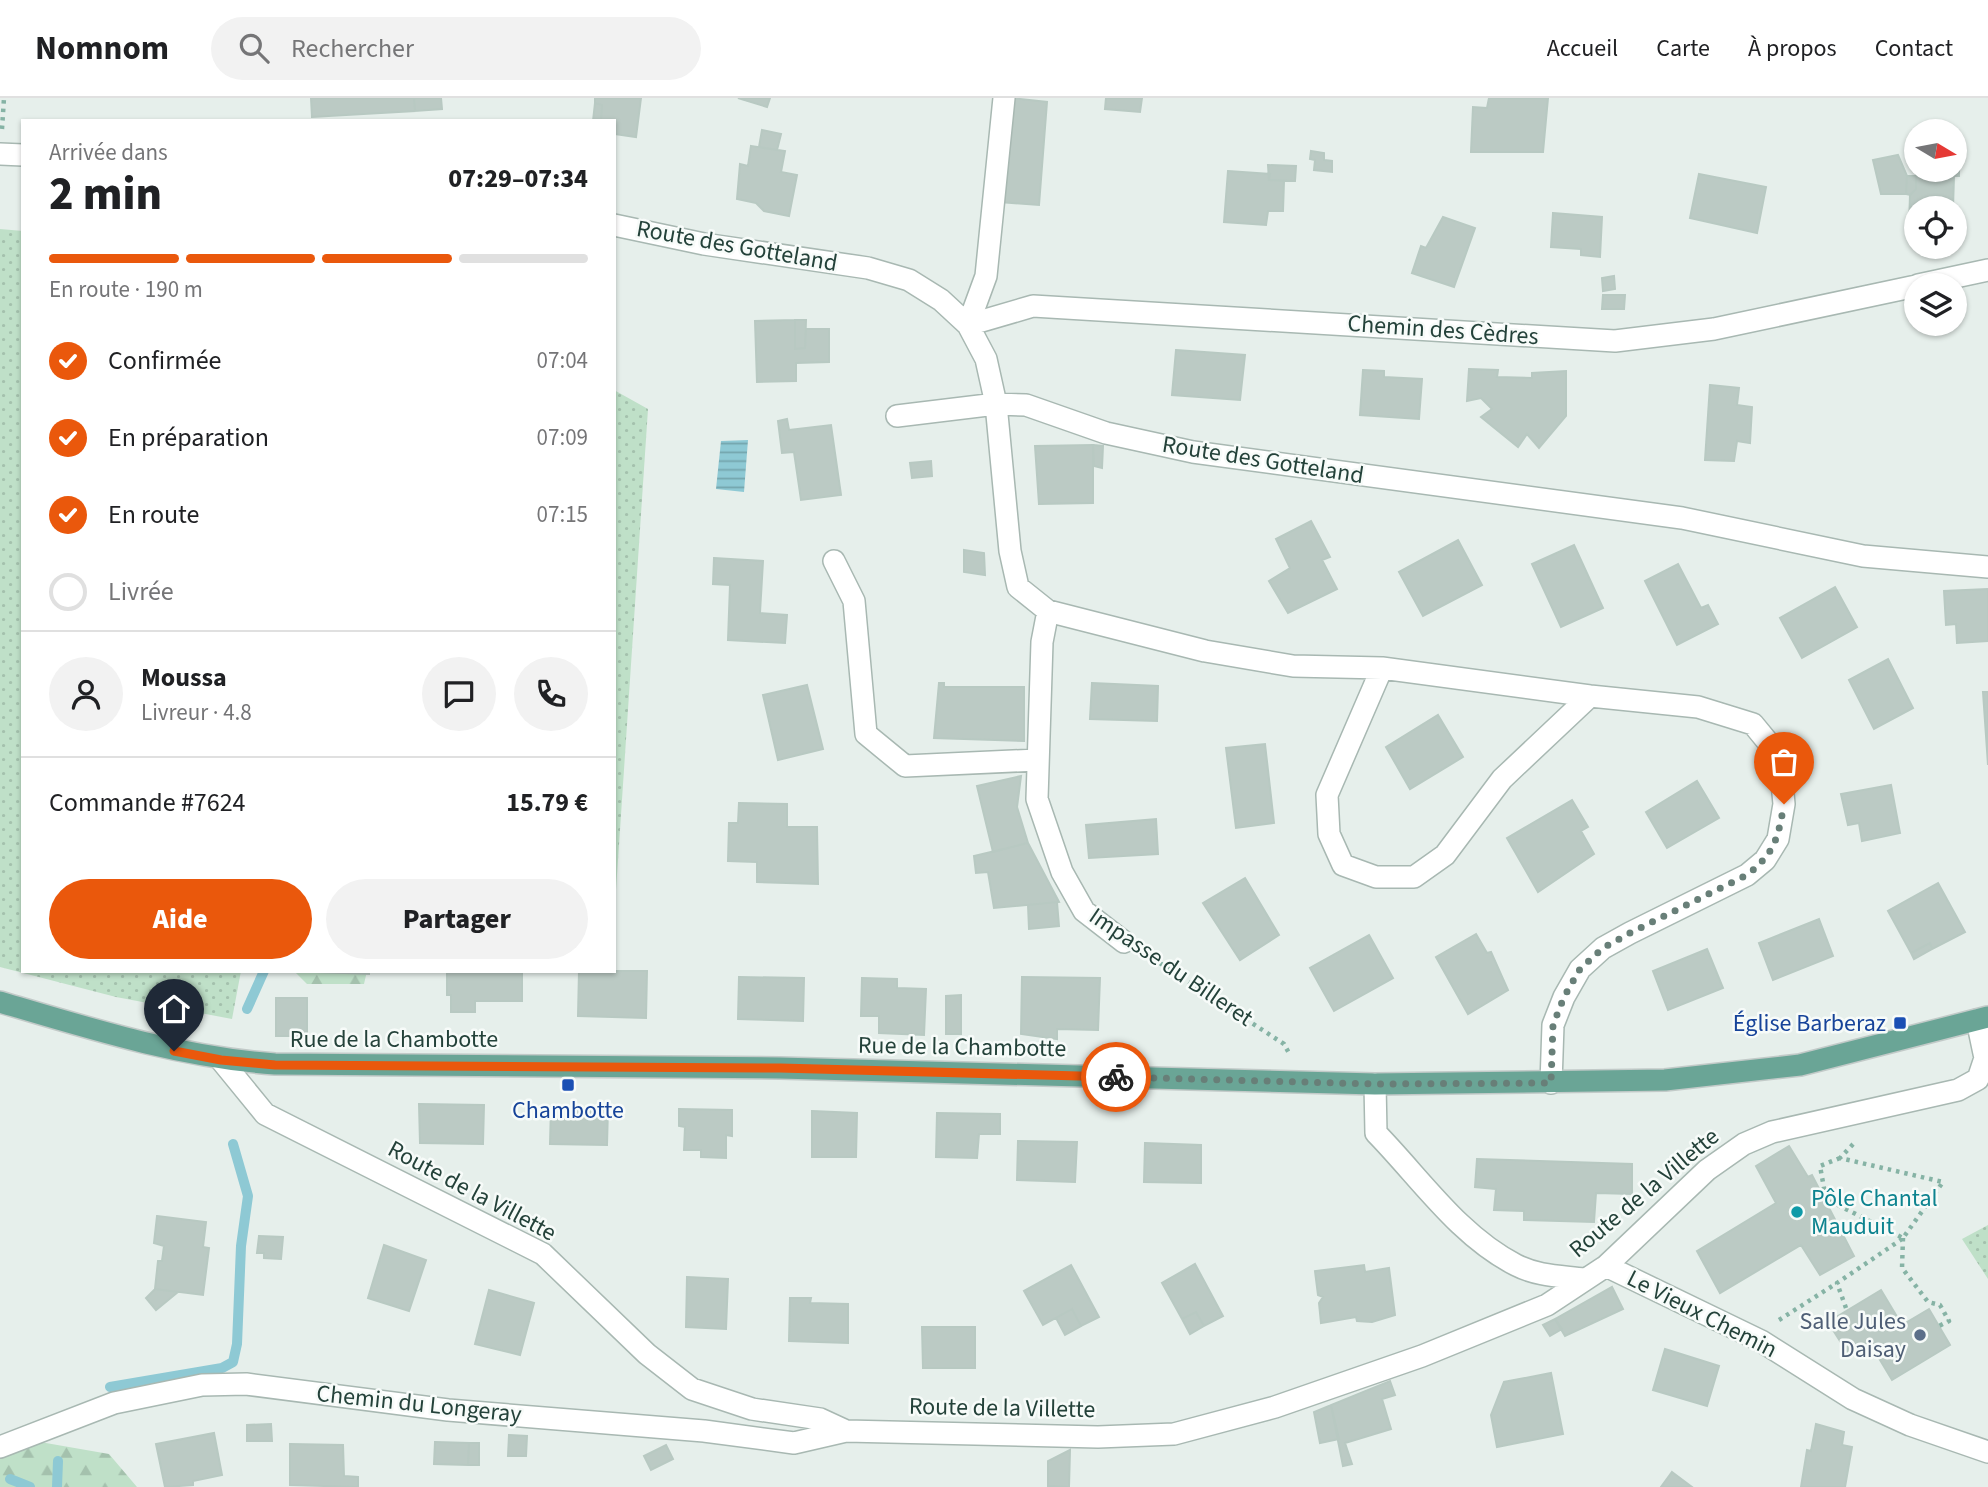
<!DOCTYPE html>
<html lang="fr">
<meta charset="utf-8">
<style>
body{margin:0;font-family:"Source Sans 3",sans-serif;background:#f2f2f2;color:#202124;height:100vh;display:flex;flex-direction:column;font-size:26px;white-space:nowrap}
*{box-sizing:border-box;margin:0}
p{font-size:23px;color:#757577}
.icon{flex:none;width:38px;height:38px;fill:none;stroke:currentColor;stroke-width:2;stroke-linecap:round;stroke-linejoin:round}
.map{position:relative;flex:1;overflow:hidden}
.details{position:absolute;left:21px;top:21px;width:595px;height:854px;display:flex;flex-direction:column;background:#fff;border-radius:0px;box-shadow:0 2px 5px #0004}
.details>*{flex:none}
.needle{width:46px;rotate:100deg}
.tools{position:absolute;left:1904px;top:21px;display:grid;gap:14px}
.tools a{display:grid;place-items:center;width:63px;height:63px;border-radius:50%;background:#fff;box-shadow:0 2px 5px #0004;font-size:35px}
.pin{position:absolute;display:grid;place-items:center;width:60px;height:60px;color:#fff;margin:-72px -30px;border-radius:50% 50% 50% 0;rotate:-45deg;box-shadow:0 0 7px #0007}
.pin .icon{rotate:45deg}
.courier{position:absolute;display:grid;place-items:center;width:70px;height:70px;margin:-35px;border:5px solid #ea580c;border-radius:50%;background:#fff;color:#222;box-shadow:0 2px 9px #0007}
.head em{font-style:normal;font-weight:800}
.head div{display:flex;flex-direction:column-reverse}
.head{display:flex;align-items:center;justify-content:space-between;height:119px;padding:0 28px}
h1{font-size:46px;font-weight:800;line-height:52px}
.bar{display:grid;grid-template-columns:repeat(4,1fr);gap:10px 7px;align-content:center;height:84px;padding:0 28px}
.bar i{height:9px;border-radius:5px;background:#e0e0e0}
.bar .selected{background:#ea580c}
.bar p{grid-column:span 4}
.line{display:flex;align-items:center;gap:18px;padding:0 28px;border-top:2px solid #e0e0e0}
.line div{flex:1}
.round{display:grid;place-items:center;flex:none;width:74px;height:74px;border-radius:37px;background:#f2f2f2}
ol{padding:0 28px;list-style:none}
li{display:flex;align-items:center;gap:21px;height:77px}
li p{margin-inline-start:auto}
li .icon{padding:7px;border-radius:50%;background:#ea580c;color:#fff;stroke-width:4}
li:last-child{color:#757577}
li i{width:38px;height:38px;border:4px solid #e0e0e0;border-radius:50%}
.button{display:flex;gap:14px;margin-top:auto;padding:14px 28px}
.button a{flex:1;height:80px;border-radius:42px;background:#ea580c;color:#fff;font-size:28px;font-weight:800;line-height:80px;text-align:center}
.button a+a{background:#f2f2f2;color:#202124}
header{display:flex;align-items:center;gap:42px;box-sizing:border-box;height:98px;padding:0 35px;background:#fff;border-bottom:2px solid #e0e0e0}
header strong{font-size:33px}
nav{display:flex;gap:38px;margin-inline-start:auto;font-size:24px}
.search{width:490px;height:63px;background:#f2f2f2;display:flex;align-items:center;gap:18px;box-sizing:border-box;padding:0 24px;border-radius:38px;color:#757577;font-size:26px}
.map>svg:first-child{display:block}
.grass{fill:url(#grass-dots)}
.forest{fill:url(#forest-firs)}
.water{fill:url(#water-rules)}
.lines{fill:none;stroke-linecap:round;stroke-linejoin:round}
.stream{stroke:#8ec9d4;stroke-width:10}
.building{fill:#bbcac4;stroke:#b8c9c2;stroke-width:2}
.minor-casing{stroke:#a8b8b2;stroke-width:24}
.major-casing{stroke:#c2cac8;stroke-width:24}
.path{stroke:#86b3a5;stroke-width:4.5;stroke-dasharray:3.5 5;stroke-linecap:butt}
.minor{stroke:#fff;stroke-width:21}
.major{stroke:#6aa596;stroke-width:21}
.done{stroke:#687f78;stroke-width:7;stroke-dasharray:0 12.6}
.route{stroke:#ea580c;stroke-width:9}
.transit-dot{fill:#1a4fb4;stroke:#f7fbf9;stroke-width:2.5}
.culture-dot{fill:#0f9aa8;stroke:#f7fbf9;stroke-width:2.5}
.service-dot{fill:#5c6f8a;stroke:#f7fbf9;stroke-width:2.5}
.labels{text-anchor:middle;dominant-baseline:central;stroke-width:5;stroke-linejoin:round;paint-order:stroke}
.street-label{font-size:24px;fill:#24423a;stroke:#f7fbf9}
.transit-label{font-size:24px;fill:#164399;stroke:#f7fbf9;text-anchor:end}
.culture-label{font-size:24px;fill:#0d838f;stroke:#f7fbf9;text-anchor:start}
.service-label{font-size:24px;fill:#4e5e75;stroke:#f7fbf9;text-anchor:end}
</style>
<header>
<strong>Nomnom</strong>
<div class="search"><svg class="icon" aria-label="search" viewBox="0 0 24 24"><circle cx="10" cy="10" r="6"/><path d="M15 15l6 6"/></svg>Rechercher</div>
<nav><a>Accueil</a><a>Carte</a><a>À propos</a><a>Contact</a></nav>
</header>
<div class="map">
<svg width="1988" height="1389" viewBox="0 0 1988 1389">
<defs>
<pattern id="grass-dots" width="8" height="8" patternUnits="userSpaceOnUse" patternTransform="scale(1.75)"><rect width="8" height="8" fill="#bfe0c8"/><path d="M2 2h.1M6 6h.1" fill="none" stroke="#a4c1ad" stroke-width="1.8" stroke-linecap="round"/></pattern>
<pattern id="forest-firs" width="22" height="20" patternUnits="userSpaceOnUse" patternTransform="scale(1.75)"><rect width="22" height="20" fill="#bfe0c8"/><path d="M5 1l3.5 6h-7zM16 11l3.5 6h-7z" fill="#a4c1ad"/></pattern>
<pattern id="water-rules" width="6" height="5" patternUnits="userSpaceOnUse" patternTransform="scale(1.75)"><rect width="6" height="5" fill="#8ec9d4"/><path d="M0 2.5h6" fill="none" stroke="#74a5ad"/></pattern>
</defs>
<rect width="100%" height="100%" fill="#e6efeb"/>
<path class="grass" d="M0,131l23,2v740h218l-9,48 -116,-22 -116,-30z
M614,292l34,19 -34,511z
M1988,1127v54l-26,-40z"/>
<path class="forest" d="M294,873h73l-3,13h-57z
M0,1337l109,19 28,33h-137z"/>
<path class="water" d="M748,342l-4,52 -28,-3 5,-48z"/>
<g class="lines">
<path class="stream" d="M247,911l17,-38
M110,1289l112,-19 11,-6 4,-18 4,-98 7,-50 -15,-52
M10,1381l20,8
M57,1389l1,-26"/>
</g>
<path class="building" d="M311,0h103l1,13 -103,6z
M414,0h27l1,11 -27,2z
M595,0h46l-5,39 -22,-3v-13h-13l1,-16 -7,-2z
M738,0h32l-3,9z
M1011,0l36,4 -8,103 -39,-3z
M1106,0h36l-2,14 -35,-3z
M1489,0h59l-5,54h-72l2,-45 14,1z
M595,5l7,2 -1,16h-8z
M762,32l19,4 -4,16 -18,-3z
M751,48l34,5 -4,21 16,3 -8,41 -25,-5 -8,-8 -19,-4 3,-35 8,2z
M1311,53l13,2v7l8,1v11l-18,-2 1,-10 -5,-1z
M1898,57l9,21 -1,18h-25l-8,-34z
M1268,67l28,1 -1,15 -26,-1z
M1955,68h4v10h-5l-1,32h-37v19l-7,-1 1,-31 6,-6v-19h39z
M1228,73l42,3 -1,6 15,1 -1,30h-15l-2,14 -42,-3z
M1699,76l67,13 -9,46 -67,-15z
M1907,78h9v13l-6,6 -4,-1z
M1553,115l49,4 -2,40 -19,-2v-6l-30,-2z
M1443,119l32,11 -21,59 -42,-14 9,-27 5,2z
M1614,178l1,13 -12,2 -1,-13z
M1603,197h22l-1,14h-22z
M795,222h11l-1,28 -10,1z
M795,222v29l10,-1 1,-19h23v33l-33,1v18l-39,1 -2,-61z
M1176,252l69,5 -5,45 -68,-5z
M1469,271l29,1 -1,7 35,1v-5l34,-2v45l-27,32 -12,-14 -9,13 -37,-30 11,-8 -11,-11 -14,3z
M1363,272l21,1v6l38,2 -3,40 -59,-4z
M1710,287l29,3 -2,17 15,2 -2,36 -13,-2 -3,20 -29,-1z
M787,321l2,11 42,-5 10,70 -40,5 -7,-48 -12,1 -4,-32z
M1093,347l10,1 -1,22 -8,-2z
M1093,347v58l-54,1 -4,-58z
M931,363l1,15 -20,2 -2,-15z
M1311,423l19,36 -8,3 15,29 -49,24 -19,-32 21,-13 -14,-29z
M1458,442l24,45 -59,31 -24,-44z
M1574,447l29,63 -42,19 -29,-63z
M964,452l20,3 1,22 -21,-3z
M714,460l49,3 -3,52 27,2 -2,28 -57,-3 2,-55 -17,-1z
M1678,466l23,44 7,-3 10,19 -41,21 -32,-64z
M1835,489l22,40 -55,31 -22,-40z
M1988,491v52l-31,2 -1,-19 -10,1 -2,-34z
M1888,561l25,49 -39,21 -25,-49z
M939,585h5v4h80v54l-90,-3z
M1092,585l66,3 -1,35 -67,-2z
M807,587l16,64 -45,11 -15,-65z
M1983,594h5v73z
M1438,617l25,42 -53,32 -24,-42z
M1265,646l9,79 -38,5 -10,-80z
M1021,678l-4,31 11,36 -35,9 -16,-66z
M1697,683l22,37 -52,30 -21,-36z
M1891,687l9,48 -38,8 -3,-18 -11,2 -7,-31z
M1572,702l16,27 -7,4 13,23 -56,38 -31,-54z
M739,705l48,1v23h30l1,57 -61,-2v-20l-29,-1 1,-38h9z
M1156,721l2,35 -69,4 -3,-33z
M1028,745l31,59 -65,6 -6,-36 -12,1 -2,-17z
M1245,780l34,57 -39,25 -37,-57z
M1938,785l27,49 -33,17 -2,-6 -19,10 -23,-42z
M1057,804l2,24 -30,3 -1,-24z
M1819,821l14,37 -60,24 -14,-37z
M1476,836l11,19 4,-1 17,38 -40,24 -32,-57z
M1369,837l24,43 -59,33 -24,-43z
M1930,845l2,6 -18,10 -3,-6z
M1707,851l16,39 -55,22 -15,-39z
M288,873h81v3z
M447,873h75v30h-47v11h-24v-17h-4z
M579,873h68l-1,47 -68,-2z
M739,879l65,1 -1,43 -65,-2z
M1022,879l78,1 -2,52 -41,-1v10l-36,-5z
M862,880l35,1v9l29,1 -2,46 -45,-2v-17h-18z
M961,897v39h-15v-38z
M276,900h31v38h-31z
M419,1006l65,1 -1,39 -63,-1z
M551,1009l57,1 -1,37 -57,-1z
M679,1011l53,1v26l-6,-1v23l-25,-1v-7h-17l1,-23 -6,-1z
M812,1013l45,2 -1,44h-44z
M937,1015l63,1v20h-21l-2,24 -41,-1z
M1018,1043l59,1 -2,40 -58,-2z
M1145,1045l56,2v38l-57,-1z
M1789,1048l19,31 4,-2 42,81 -34,19 -19,-30 -81,48 -23,-42 79,-48 -20,-37z
M1477,1061l155,5v30l-36,-1 -2,29 -70,-2v-9l-30,-1 2,-21 -21,-2z
M157,1118l49,6 -3,25 6,1 -6,47 -48,-6 3,-28h4l2,-15 -10,-3z
M259,1138l24,1 -2,22 -17,-1v-5h-7z
M384,1147l42,15 -17,51 -41,-13z
M1195,1166l28,52 -19,10 -8,-14 -14,7 -20,-36z
M1071,1167l28,52 -18,9 -9,-17 -29,16 -19,-34z
M1364,1167l1,7 24,-4 6,47 -23,7 -15,-1 -1,-4 -35,6 -2,-20 4,-6 -5,-2 -3,-24z
M687,1179l41,2 -2,50 -40,-2z
M1612,1189l11,22 -58,27 -10,-17z
M155,1191l23,3 -22,18 -10,-12z
M489,1192l45,13 -14,52 -45,-11z
M1881,1192l21,35 27,-16 21,36 -58,35 -21,-35 -21,12 -22,-35z
M790,1200h21l-1,5 38,1v39l-59,-2z
M1072,1211l9,17 -16,9 -9,-17z
M1196,1214l8,14 -14,8 -8,-15z
M1555,1221l7,10 -12,7 -7,-11z
M922,1229h53v41h-52z
M1665,1251l54,17 -12,40 -54,-16z
M1551,1275l12,61 -66,13 -6,-32 13,-33z
M1390,1283l5,14 -13,4 9,30 -46,14 7,21 -9,2 -12,-61z
M1331,1307l8,34 -19,4 -6,-31z
M271,1326l1,17h-25v-16z
M1816,1326l28,8 -2,13 10,2 -7,40h-44l6,-37 4,1z
M214,1335l8,42 -29,6v4l-28,2 -9,-43z
M509,1337l18,1 -1,20h-18z
M435,1344l34,1 -1,22 -34,-1z
M469,1345h10v22h-11z
M290,1346l53,1 1,31 14,1v10l-68,-2z
M666,1347l7,14 -22,11 -7,-14z
M1070,1352l-1,37 -21,-1v-25z
M1672,1374l20,15h-31z"/>
<g class="lines">
<g class="minor-casing">
<path id="minor" d="M0,56l23,1
M614,127l90,19 164,24 41,12 32,20 27,25 18,34 10,45 14,147 8,36 30,24 157,40 88,15 89,2 208,28 108,11 55,17 18,22 10,26 3,32 -6,35 -13,21 -18,15 -117,58 -27,15 -23,21 -16,28 -11,28 -2,58
M1918,187l70,-15
M968,227l65,-19 582,35 99,-12 202,-43
M968,227l18,-49 18,-178
M897,318l99,-12 30,1 80,28 87,19 489,66 181,38 125,11
M834,463l20,40 12,133 39,32 132,-6
M1048,513l-6,31 -5,157 25,73 22,39 40,31
M1382,570l-55,127 2,39 14,31 33,12h38l31,-22 57,-76 88,-83
M221,962l44,54 278,140 104,100 45,35 60,20 68,10 26,12 252,6 76,-3 101,-27 147,-51 125,-51 59,-39 101,-96 37,-26 28,-12 186,-42 20,-11 7,-21 -8,-38
M1375,986l1,49c44,45 83,103 140,132 21,11 45,11 68,14
M1606,1168l155,75 92,58 57,26 78,27
M0,1349l114,-44 88,-18 44,-1 202,26 256,21 90,12 52,-12"/>
</g>
<g class="major-casing">
<path id="major" d="M0,904c91,27 180,55 275,62l505,4 595,16 290,-4 135,-15 188,-48"/>
</g>
<path class="path" d="M2,31l2,-31
M1146,856l138,90 6,11
M1840,1060l-20,8 6,33 77,39 40,-56 -103,-24 16,-17
M1903,1140l-1,30 26,34 12,3 9,16 -10,5
M1846,1210l-9,-25 65,-44
M1779,1222l58,-37"/>
<use href="#minor" class="minor"/>
<use href="#major" class="major"/>
</g>
<g class="lines">
<path class="done" d="M1116,979l259,7 176,-1 2,-58 11,-28 16,-28 23,-21 27,-15 117,-58c28,-22 31,-37 37,-71"/>
<path class="route" d="M174,953l47,9 54,5 505,3 336,9"/>
</g>
<g class="transit-dot">
<rect x="1893" y="918" width="14" height="14" rx="3.5"/>
<rect x="561" y="980" width="14" height="14" rx="3.5"/>
</g>
<circle class="culture-dot" cx="1797" cy="1114" r="7"/>
<circle class="service-dot" cx="1920" cy="1237" r="7"/>
<g class="labels">
<g class="street-label">
<text transform="translate(737 148) rotate(10)">Route des Gotteland</text>
<text transform="translate(1443 232) rotate(4)">Chemin des Cèdres</text>
<text transform="translate(1263 362) rotate(9)">Route des Gotteland</text>
<text transform="translate(1171 869) rotate(34)">Impasse du Billeret</text>
<text x="394" y="941">Rue de la Chambotte</text>
<text transform="translate(962 949) rotate(1)">Rue de la Chambotte</text>
<text transform="translate(472 1093) rotate(28)">Route de la Villette</text>
<text transform="translate(1644 1095) rotate(-40)">Route de la Villette</text>
<text transform="translate(1702 1216) rotate(27)">Le Vieux Chemin</text>
<text transform="translate(419 1306) rotate(6)">Chemin du Longeray</text>
<text transform="translate(1002 1310) rotate(1)">Route de la Villette</text>
</g>
<g class="transit-label">
<text x="1886" y="925">Église Barberaz</text>
<text x="568" y="1012" text-anchor="middle">Chambotte</text>
</g>
<g class="culture-label">
<text x="1811" y="1100">Pôle Chantal<tspan x="1811" dy="28">Mauduit</tspan></text>
</g>
<g class="service-label">
<text x="1906" y="1223">Salle Jules<tspan x="1906" dy="28">Daisay</tspan></text>
</g>
</g>
</svg>
<div class="tools">
<a><svg class="needle" viewBox="-14 -14 28 28"><path d="M0-13l5 13h-10z" fill="#e53935"/><path d="M0 13l5-13h-10z" fill="#757577"/></svg></a>
<a><svg class="icon" aria-label="locate" viewBox="0 0 24 24"><circle cx="12" cy="12" r="6"/><path d="M12 2v4M12 18v4M2 12h4M18 12h4"/></svg></a>
<a><svg class="icon" aria-label="layers" viewBox="0 0 24 24"><path d="M12 4l9 5-9 5-9-5zM3 14l9 5 9-5"/></svg></a>
</div>
<div class="pin" style="left:1784px;top:706px;background:#ea580c"><svg class="icon" aria-label="bag" viewBox="0 0 24 24"><path d="M5 8h14l-1 12H6zM9 8a3 3 0 0 1 6 0"/></svg></div>
<div class="pin" style="left:174px;top:953px;background:#1f2937"><svg class="icon" aria-label="home" viewBox="0 0 24 24"><path d="M3 11l9-7 9 7M6 9v11h12V9"/></svg></div>
<div class="courier" style="left:1116px;top:979px"><svg class="icon" aria-label="bike" viewBox="0 0 24 24"><circle cx="6" cy="16" r="4"/><circle cx="18" cy="16" r="4"/><path d="M6 16l4-8h5l3 8M10 8l3 8H6M13 5h3"/></svg></div>
<section class="details">
<div class="head"><div><h1>2 min</h1><p>Arrivée dans</p></div><em>07:29–07:34</em></div>
<div class="bar"><i class="selected"></i><i class="selected"></i><i class="selected"></i><i></i><p>En route · 190 m</p></div>
<ol>
<li><svg class="icon" aria-label="check" viewBox="0 0 24 24"><path d="M5 12l5 5 9-10"/></svg>Confirmée<p>07:04</p></li>
<li><svg class="icon" aria-label="check" viewBox="0 0 24 24"><path d="M5 12l5 5 9-10"/></svg>En préparation<p>07:09</p></li>
<li><svg class="icon" aria-label="check" viewBox="0 0 24 24"><path d="M5 12l5 5 9-10"/></svg>En route<p>07:15</p></li>
<li><i></i>Livrée</li>
</ol>
<div class="line" style="height:126px"><a class="round"><svg class="icon" aria-label="person" viewBox="0 0 24 24"><circle cx="12" cy="8" r="4"/><path d="M4 21q1-7 8-7t8 7"/></svg></a><div><b>Moussa</b><p>Livreur · 4.8</p></div><a class="round"><svg class="icon" aria-label="chat" viewBox="0 0 24 24"><path d="M4 5h16v11H9l-5 4z"/></svg></a><a class="round"><svg class="icon" aria-label="phone" viewBox="0 0 24 24"><path d="M5 4h4l2 5-3 2q2 4 5 5l2-3 5 2v4C11 20 4 13 5 4z"/></svg></a></div>
<div class="line" style="height:91px"><div>Commande #7624</div><b>15.79 €</b></div>
<div class="button"><a>Aide</a><a>Partager</a></div>
</section>
</div>
